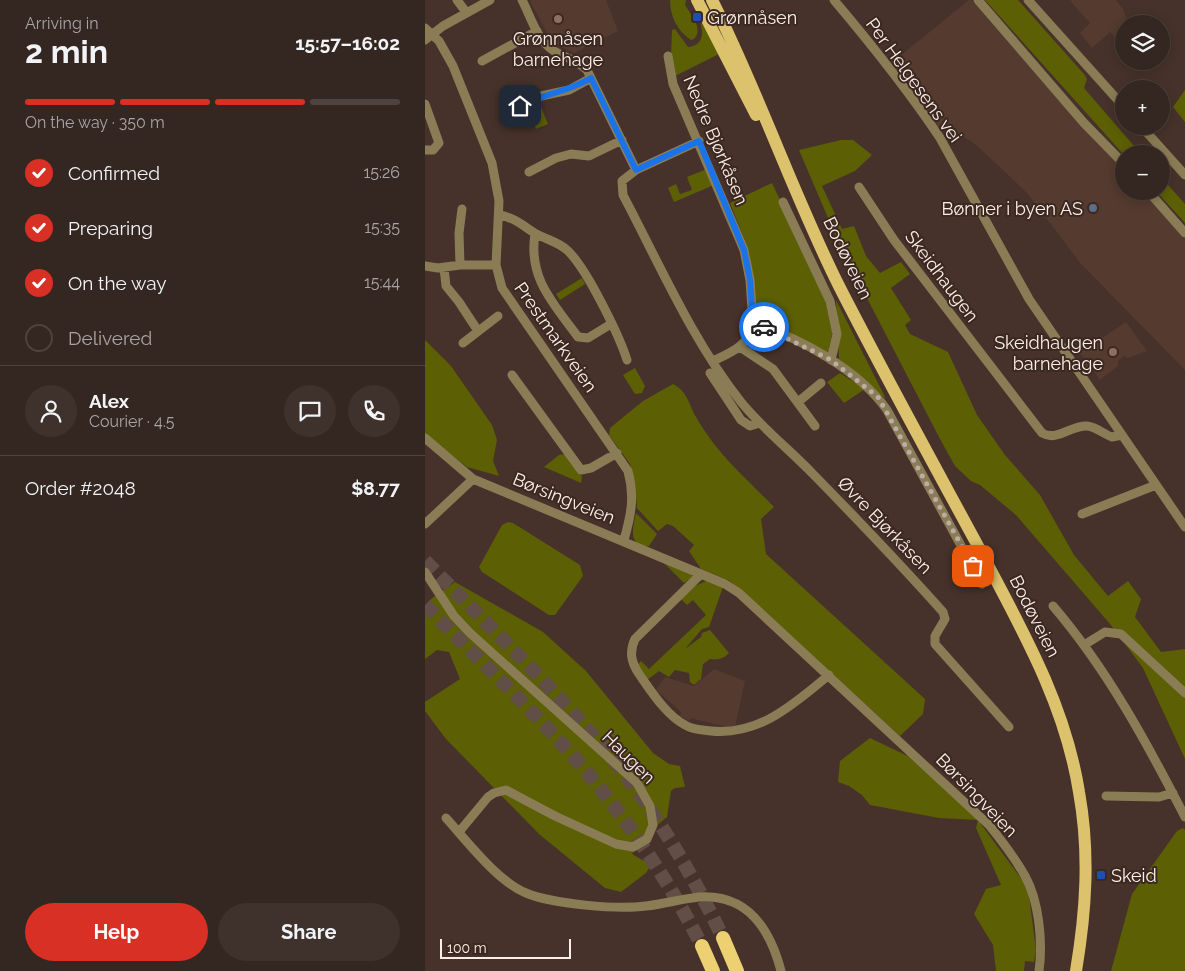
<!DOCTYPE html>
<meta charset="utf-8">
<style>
body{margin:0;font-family:Raleway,sans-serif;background:#3f322d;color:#f1f3f6;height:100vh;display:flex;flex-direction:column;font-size:19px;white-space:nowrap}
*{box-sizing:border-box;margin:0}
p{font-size:16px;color:#a9a5a5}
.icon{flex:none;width:28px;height:28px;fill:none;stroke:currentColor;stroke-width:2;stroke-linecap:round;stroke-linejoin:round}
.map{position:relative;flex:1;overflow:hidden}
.details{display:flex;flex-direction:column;background:#342620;width:425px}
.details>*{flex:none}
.buttons{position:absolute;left:690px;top:15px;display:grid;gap:10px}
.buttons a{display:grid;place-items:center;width:55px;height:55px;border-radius:50%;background:#342620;box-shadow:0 2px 12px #0003,0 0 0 1px #4e433e;font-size:25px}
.scale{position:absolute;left:15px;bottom:12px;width:131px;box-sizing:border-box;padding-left:5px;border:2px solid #fbeee8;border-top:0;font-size:14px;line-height:18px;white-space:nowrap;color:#fbeee8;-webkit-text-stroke:4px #3b2820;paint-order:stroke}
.pin{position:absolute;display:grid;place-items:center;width:42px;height:42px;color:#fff;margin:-21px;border-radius:10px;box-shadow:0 2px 8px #0006}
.courier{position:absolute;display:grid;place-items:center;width:50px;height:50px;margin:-25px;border:4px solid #1a73e8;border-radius:50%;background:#fff;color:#222;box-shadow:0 1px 6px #0007}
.headline em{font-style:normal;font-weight:700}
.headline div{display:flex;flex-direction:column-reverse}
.headline{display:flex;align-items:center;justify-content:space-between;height:85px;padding:0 25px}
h1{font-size:32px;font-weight:700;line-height:38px}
.bar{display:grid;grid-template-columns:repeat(4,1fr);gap:8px 5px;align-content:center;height:60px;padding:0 25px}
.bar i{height:6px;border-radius:4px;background:#4e433e}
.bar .selected{background:#d93025}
.bar p{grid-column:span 4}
.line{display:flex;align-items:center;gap:12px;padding:0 25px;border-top:1px solid #4e433e}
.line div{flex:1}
.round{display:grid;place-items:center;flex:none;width:52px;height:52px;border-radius:26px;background:#3f322d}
ol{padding:0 25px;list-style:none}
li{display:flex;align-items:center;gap:15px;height:55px}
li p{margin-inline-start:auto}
li .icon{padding:5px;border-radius:50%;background:#d93025;color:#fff;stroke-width:4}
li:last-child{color:#a9a5a5}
li i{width:28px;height:28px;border:2px solid #4e433e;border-radius:50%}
.action{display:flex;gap:10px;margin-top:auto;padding:10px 25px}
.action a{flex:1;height:58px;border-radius:30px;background:#d93025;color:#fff;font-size:20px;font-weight:700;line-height:58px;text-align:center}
.action a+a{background:#3f322d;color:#f1f3f6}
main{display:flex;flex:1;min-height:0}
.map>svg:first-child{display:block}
.built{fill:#543a2f}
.green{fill:#5c5f03}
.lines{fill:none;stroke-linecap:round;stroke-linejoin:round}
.trunk-tunnel{stroke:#614e46;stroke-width:14;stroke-dasharray:14 7;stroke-linecap:butt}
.minor{stroke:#8a7d56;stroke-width:9}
.primary{stroke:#dcc26d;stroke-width:12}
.trunk{stroke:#ecd071;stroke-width:14}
.done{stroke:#bcaca6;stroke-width:5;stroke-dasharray:0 9}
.route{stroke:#1a73e8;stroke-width:6}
.transit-dot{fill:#1a4fb4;stroke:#3b2820;stroke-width:2}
.education-dot{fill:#8d6e63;stroke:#3b2820;stroke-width:2}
.service-dot{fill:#5c6f8a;stroke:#3b2820;stroke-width:2}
.labels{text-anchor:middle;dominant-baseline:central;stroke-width:4;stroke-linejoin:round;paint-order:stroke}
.poi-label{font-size:18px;fill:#fbeee8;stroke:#3b2820;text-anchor:start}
.street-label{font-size:18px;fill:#fbeee8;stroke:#3b2820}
</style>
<main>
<section class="details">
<div class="headline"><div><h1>2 min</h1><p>Arriving in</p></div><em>15:57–16:02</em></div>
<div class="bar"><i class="selected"></i><i class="selected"></i><i class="selected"></i><i></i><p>On the way · 350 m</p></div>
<ol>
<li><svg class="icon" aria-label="check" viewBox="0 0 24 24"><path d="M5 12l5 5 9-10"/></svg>Confirmed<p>15:26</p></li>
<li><svg class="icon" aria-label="check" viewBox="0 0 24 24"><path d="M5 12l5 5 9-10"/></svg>Preparing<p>15:35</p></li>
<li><svg class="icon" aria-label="check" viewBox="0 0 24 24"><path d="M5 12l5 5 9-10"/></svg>On the way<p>15:44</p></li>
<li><i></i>Delivered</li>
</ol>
<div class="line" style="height:90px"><a class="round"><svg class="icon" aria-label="person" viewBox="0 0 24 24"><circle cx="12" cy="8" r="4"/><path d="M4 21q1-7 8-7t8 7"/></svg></a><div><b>Alex</b><p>Courier · 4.5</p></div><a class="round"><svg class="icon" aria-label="chat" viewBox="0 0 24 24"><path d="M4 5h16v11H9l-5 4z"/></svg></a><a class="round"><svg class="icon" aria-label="phone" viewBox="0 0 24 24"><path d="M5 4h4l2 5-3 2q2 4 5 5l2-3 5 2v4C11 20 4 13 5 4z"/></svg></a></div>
<div class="line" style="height:65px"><div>Order #2048</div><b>$8.77</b></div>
<div class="action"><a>Help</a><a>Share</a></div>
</section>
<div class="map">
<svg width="760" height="971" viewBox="0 0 760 971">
<rect width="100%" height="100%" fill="#46322a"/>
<path class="built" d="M107,0h74l12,31 -44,22 -16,-8 -10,-10 -18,-34z
M544,0h3l109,126 43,45v20h18l43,48v131l-104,-106 -53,-70 -53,-50 -14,-9 -22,-7 -48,-65z
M647,0h44l7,9 6,15h-5v23l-14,-15 -18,16 -12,-15 10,-10 -20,-22z
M701,322l21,29 -19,7 -4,-2 -6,5v5l-18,14 -9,-13 -7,5 -4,-7 6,-5 -7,-7z
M289,669l31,12 -10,46 -6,1 -38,-10 -2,3 -9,-5 1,-4 -25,-22 9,-13 29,9z"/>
<path class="green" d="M245,0h16l-1,5c6,10 19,24 9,34l-3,1c-14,-9 -21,-24 -21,-40z
M560,0h33l66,74 3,5 -3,9 57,66 -17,1z
M275,22l8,9 11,23 -44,22 -4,-20 1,-26 3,-1 13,18c15,-1 16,-14 12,-25z
M760,90v32l-12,-15z
M113,100l10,24 -12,5 -11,-24z
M416,140h12l19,15 -17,16 -33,15 20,43 12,-3 12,30 14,17 21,-11 9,12 -19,14 20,32 -6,5 5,9 38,18 29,63 28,40 35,40 34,60 34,41 20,-15 13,18 -6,18 26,35 24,-3v110l-42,-91 -33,-44 -94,-109 -36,-30 -9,-4 -16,-15 -15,-27 -100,-193 -41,-96z
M282,169l7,16 -40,17 -6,-14 8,-4 4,10 12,-4 -5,-13z
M736,177l24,27v19l-29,-32h5z
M347,183l49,103 12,43 -5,26 -64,-32 -7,-1 -8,-71 -19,-48z
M157,278l3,6 -25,16 -4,-6z
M411,300l50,99 -47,-39z
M0,340l26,26 41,59 5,15 -4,21 6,15 -32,-9 -42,-33z
M210,368l10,18 -3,7 -7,1 -12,-19z
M415,373l25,16 -21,14 -17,-21z
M248,384c15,8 15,19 23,33 21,37 49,60 78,90l-13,12 5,35 159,145 -2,15 -23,22 -162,-148 -10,-8 -27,-11 -12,-18 5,-6 -21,-19 -6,-2 -9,7 -21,-23 -2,-25 -5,-19 -21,-29 1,-7 33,-27z
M140,454l17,23 -1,6 -37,-16 15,-12z
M211,513l21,21 -8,12c-22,2 -16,-20 -13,-33z
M83,522l5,1 67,42 3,11 -28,39h-6l-67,-43 -3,-5 23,-42z
M238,562l29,12v3l-8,6z
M283,580l15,7 -14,40 -7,2 -17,20 16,-12 1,-4 8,-3 19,23c-5,6 -12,7 -19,6l-7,5 -2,15 -7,6 -4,-3 -1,-9 -14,-3 -6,7 -10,-6 -12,9 -11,-14 5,-5 8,8 57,-54 -13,-15 -6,5 -6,-6 14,-13z
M30,582l88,50 43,39 67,82 16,11 11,2 5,21 -10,1 -4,3 -4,26 -23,19 -12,18 19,11 -5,8 -25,19 -16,-4 -66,-54 -93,-95 -21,-28v-9l35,-23 -11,-27 -12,-2 -12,9v-52l6,-8z
M445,738l44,21 64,61 45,61 6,15 7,54 -2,12 -9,-1 -1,10h-28l-3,-26 -19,-31 12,-25 15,-4 -25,-57 2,-8 -39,-2 -69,-13 -8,-10 -13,-9 -11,-4 2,-21z
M758,828l2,2v141h-74l21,-77 45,-63z"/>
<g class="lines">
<path class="trunk-tunnel" d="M0,561c63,64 129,127 186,196 45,55 81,116 112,181
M0,605c60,61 125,120 178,187 38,48 71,99 99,154"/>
<path class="minor" d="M32,0l9,12
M97,0c8,15 14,37 28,48 11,9 26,11 37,22l49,100 -14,11 1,14c37,70 69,145 118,207 21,26 49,48 72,72 44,45 88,91 130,138l2,7 -10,17v8l74,83
M409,0c38,45 74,90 106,138l89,161 156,228
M553,0l106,123 40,41
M603,0l96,107
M0,28l14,13 14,25 39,97 7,38 -3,64 6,23 126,183c7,26 3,44 -4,69
M0,40l18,-14 47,-26
M243,56l5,28 71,166 6,30 3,44
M57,61l55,-30
M0,104l14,39 -6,7h-8
M81,112l35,-16 28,-6 22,-12
M716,126l44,49
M211,170l63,-29
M104,172l27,-14 15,-4 18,2 33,-16
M434,187l35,53 148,193c15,9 29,-8 45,-7 10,1 16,8 25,11l10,-2
M723,191l37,42
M358,202l47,99 7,33 -6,26
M75,215c14,3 21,9 33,17 11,7 24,9 34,18 19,17 52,85 60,110
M110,234c-7,44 18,69 43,103l10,1 23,-14
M35,265l-1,-32 3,-24
M0,266l13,2 22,-3h36
M19,268l2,18 13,16 19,29
M38,343l35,-27
M315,347l33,22 42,57
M288,361c19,-9 35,-15 40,-37 45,12 107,47 134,86l95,174
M285,373l31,47 9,6 10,-3
M87,375l69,95 10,-2 26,-15
M373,402l23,-19
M0,438l48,41 252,105 14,9 250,232c13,16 26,33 36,51 14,25 18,66 14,95
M657,514l74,-29
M0,524l48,-45
M0,572l29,44 16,17 167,150 13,23 3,19 -6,14 -14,8 -17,-3 -61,-28 -49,-26 -12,3 -6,4 -29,35
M276,574l-66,65c-6,13 -4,23 4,35 12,17 27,41 46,51 8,5 17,5 26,6 48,5 83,-27 118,-56
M628,606c54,63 94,137 132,211
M659,645l21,-13 16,2 64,59
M681,796l53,1 14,-4
M21,818c21,23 51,63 80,75 27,11 91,17 120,13 18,-2 35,-7 53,-9 49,-3 71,32 82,74"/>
<path class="primary" d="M272,0l59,115
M287,0c47,93 80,192 127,286 45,88 93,175 140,262 41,78 86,155 100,244 11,61 7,119 -3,179"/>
<path class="trunk" d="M298,938l14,33
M277,946l11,25"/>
</g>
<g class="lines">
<path class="done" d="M339,327l67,33 47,37 95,169"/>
<path class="route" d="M95,106c23,-12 48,-14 71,-28l45,92 63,-29 45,109 6,30 3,44 11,3"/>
</g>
<g class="transit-dot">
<rect x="267" y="12" width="10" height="10" rx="2.5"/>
<rect x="671" y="870" width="10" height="10" rx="2.5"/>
</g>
<g class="education-dot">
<circle cx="133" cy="19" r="5"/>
<circle cx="688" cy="352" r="5"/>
</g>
<circle class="service-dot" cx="668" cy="208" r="5"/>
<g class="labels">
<g class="poi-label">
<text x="282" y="17">Grønnåsen</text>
<text x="133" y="38" text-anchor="middle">Grønnåsen<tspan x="133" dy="21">barnehage</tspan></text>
<text x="658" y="208" text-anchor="end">Bønner i byen AS</text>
<text x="678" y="342" text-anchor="end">Skeidhaugen<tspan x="678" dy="21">barnehage</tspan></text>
<text x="686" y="875">Skeid</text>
</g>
<g class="street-label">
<text transform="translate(489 80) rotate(54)">Per Helgesens vei</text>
<text transform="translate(291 140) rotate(67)">Nedre Bjørkåsen</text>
<text transform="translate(423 258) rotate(64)">Bodøveien</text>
<text transform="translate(517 276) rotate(53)">Skeidhaugen</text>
<text transform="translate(131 337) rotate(55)">Prestmarkveien</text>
<text transform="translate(139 498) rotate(22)">Børsingveien</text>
<text transform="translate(460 525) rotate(46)">Øvre Bjørkåsen</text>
<text transform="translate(610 616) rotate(63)">Bodøveien</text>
<text transform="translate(204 757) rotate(45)">Haugen</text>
<text transform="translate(552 795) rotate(46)">Børsingveien</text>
</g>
</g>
</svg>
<div class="buttons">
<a><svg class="icon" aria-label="layers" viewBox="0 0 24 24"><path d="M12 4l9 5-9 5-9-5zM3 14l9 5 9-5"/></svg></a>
<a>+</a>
<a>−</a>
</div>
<div class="scale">100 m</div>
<div class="pin" style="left:548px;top:566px;background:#ea580c"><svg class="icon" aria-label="bag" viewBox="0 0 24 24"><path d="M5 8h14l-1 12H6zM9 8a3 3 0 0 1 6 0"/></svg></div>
<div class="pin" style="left:95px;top:106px;background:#1f2937"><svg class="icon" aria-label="home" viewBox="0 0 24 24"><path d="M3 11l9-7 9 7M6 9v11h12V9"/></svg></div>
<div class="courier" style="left:339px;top:327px"><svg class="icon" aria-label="car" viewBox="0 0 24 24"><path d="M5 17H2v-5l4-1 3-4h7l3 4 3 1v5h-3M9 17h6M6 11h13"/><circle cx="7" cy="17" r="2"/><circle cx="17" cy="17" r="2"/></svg></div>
</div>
</main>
